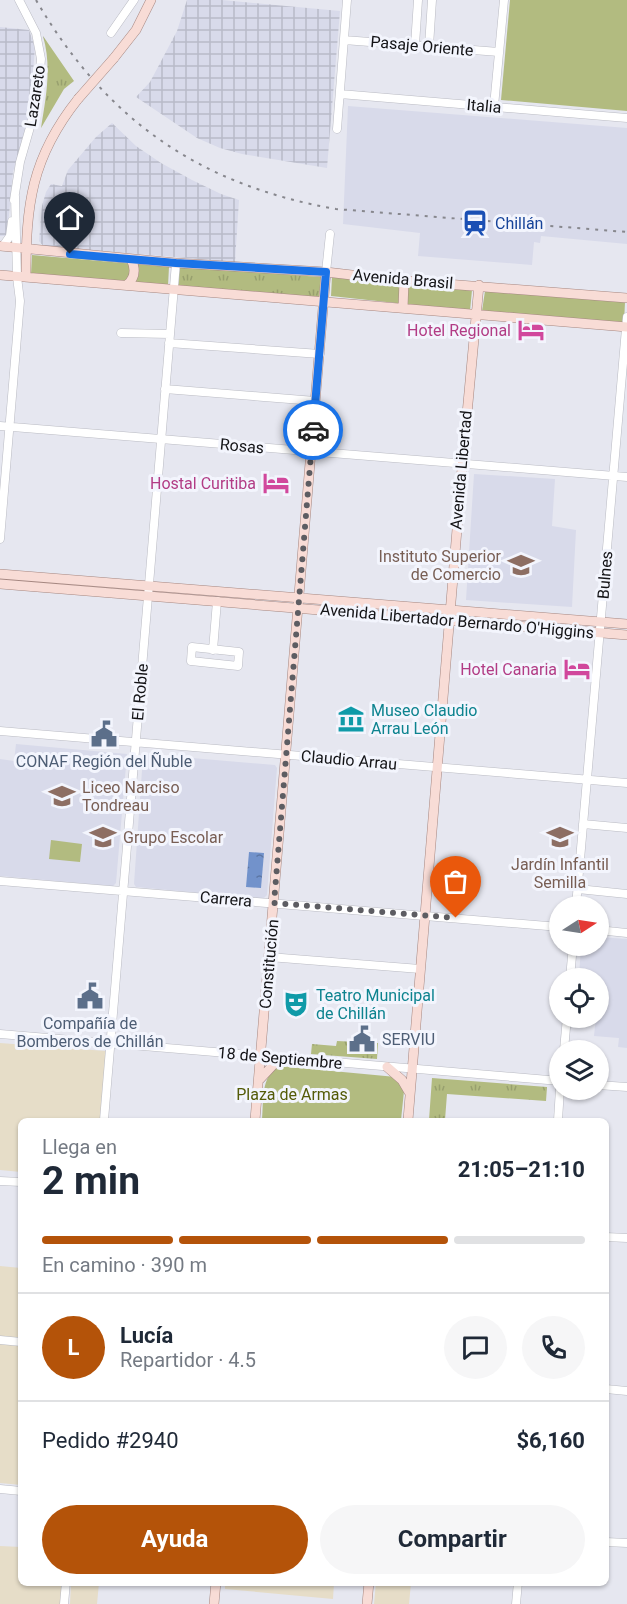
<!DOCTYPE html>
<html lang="es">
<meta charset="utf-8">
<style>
body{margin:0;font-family:Roboto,sans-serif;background:#f6f6f7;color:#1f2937;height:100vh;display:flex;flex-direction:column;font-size:22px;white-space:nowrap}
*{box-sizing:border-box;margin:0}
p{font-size:20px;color:#747a83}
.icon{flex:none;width:33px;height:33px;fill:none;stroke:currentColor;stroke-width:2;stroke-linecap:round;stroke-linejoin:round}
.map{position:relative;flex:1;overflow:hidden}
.drawer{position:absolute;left:18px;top:1118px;width:591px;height:468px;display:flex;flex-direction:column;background:#fff;border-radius:9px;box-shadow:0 2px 4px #0004}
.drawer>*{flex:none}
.needle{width:39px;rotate:78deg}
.buttons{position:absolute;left:549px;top:896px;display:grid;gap:12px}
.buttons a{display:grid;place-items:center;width:60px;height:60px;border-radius:50%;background:#fff;box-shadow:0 2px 4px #0004;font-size:30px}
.pin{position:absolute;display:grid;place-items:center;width:51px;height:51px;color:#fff;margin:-62px -26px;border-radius:50% 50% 50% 0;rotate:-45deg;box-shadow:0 0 6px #0007}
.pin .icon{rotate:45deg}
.courier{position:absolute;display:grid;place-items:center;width:60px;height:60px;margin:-30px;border:4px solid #1a73e8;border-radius:50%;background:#fff;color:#222;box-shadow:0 2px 8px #0007}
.overview em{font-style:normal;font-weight:700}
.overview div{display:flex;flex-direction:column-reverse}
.overview{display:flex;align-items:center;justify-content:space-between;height:102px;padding:0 24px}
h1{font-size:39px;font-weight:700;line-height:45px}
.bar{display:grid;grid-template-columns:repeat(4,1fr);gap:9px 6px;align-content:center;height:72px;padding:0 24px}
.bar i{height:8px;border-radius:4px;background:#e0e1e3}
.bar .active{background:#b45309}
.bar p{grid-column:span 4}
.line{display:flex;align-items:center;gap:15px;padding:0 24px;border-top:2px solid #e0e1e3}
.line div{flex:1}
.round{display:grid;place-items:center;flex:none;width:63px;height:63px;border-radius:32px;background:#f6f6f7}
.action{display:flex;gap:12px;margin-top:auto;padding:12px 24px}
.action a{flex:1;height:69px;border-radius:36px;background:#b45309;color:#fff;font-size:24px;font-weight:700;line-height:69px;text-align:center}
.action a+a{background:#f6f6f7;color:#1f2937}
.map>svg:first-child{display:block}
.commercial{fill:#e6ddc8}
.industrial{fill:url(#industrial-grid)}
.built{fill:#d8daea}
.grass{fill:url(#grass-tufts)}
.park{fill:#b2bb80}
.water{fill:url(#water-ripples)}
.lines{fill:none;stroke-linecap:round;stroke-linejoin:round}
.minor-casing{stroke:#babbc3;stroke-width:9}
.major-casing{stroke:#a58781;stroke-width:10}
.minor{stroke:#fff;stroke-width:8}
.major{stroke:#f8dcd6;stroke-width:9}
.rail{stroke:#87878d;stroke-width:2;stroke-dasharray:3 6;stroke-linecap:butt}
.major-bridge-casing{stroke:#a58781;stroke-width:10;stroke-linecap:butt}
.major-bridge{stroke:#f8dcd6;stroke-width:9}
.done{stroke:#5d5d62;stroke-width:6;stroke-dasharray:0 10.8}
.route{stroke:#1a73e8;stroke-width:8}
.labels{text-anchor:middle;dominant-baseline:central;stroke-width:6;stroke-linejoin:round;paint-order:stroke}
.street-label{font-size:16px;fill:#131316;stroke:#f3f5fd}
.transit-label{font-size:16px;fill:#164399;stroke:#f3f5fd;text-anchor:start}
.hotel-label{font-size:16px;fill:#b23c85;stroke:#f3f5fd;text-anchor:end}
.education-label{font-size:16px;fill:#785e54;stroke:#f3f5fd;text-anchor:start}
.culture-label{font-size:16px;fill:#0d838f;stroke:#f3f5fd;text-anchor:start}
.service-label{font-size:16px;fill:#4e5e75;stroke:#f3f5fd}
.park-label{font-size:16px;fill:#545b08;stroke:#f3f5fd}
</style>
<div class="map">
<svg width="627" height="1604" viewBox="0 0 627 1604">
<defs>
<pattern id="industrial-grid" width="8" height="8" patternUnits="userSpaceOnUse" patternTransform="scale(1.5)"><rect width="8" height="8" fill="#d8daea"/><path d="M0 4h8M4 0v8" fill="none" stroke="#b8bac8"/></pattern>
<pattern id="grass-tufts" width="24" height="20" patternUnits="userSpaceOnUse" patternTransform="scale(1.5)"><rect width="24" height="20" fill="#b2bb80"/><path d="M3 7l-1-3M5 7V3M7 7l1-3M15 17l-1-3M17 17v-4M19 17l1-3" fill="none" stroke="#98a06e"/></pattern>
<pattern id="water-ripples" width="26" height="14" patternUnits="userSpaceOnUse" patternTransform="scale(1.5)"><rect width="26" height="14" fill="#7292cb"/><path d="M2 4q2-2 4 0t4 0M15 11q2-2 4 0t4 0" fill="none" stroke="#5c76a4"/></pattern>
</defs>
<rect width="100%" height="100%" fill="#e6e7f0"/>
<path class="commercial" d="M0,1043l106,8 -6,69h-79v52l-21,-2z
M0,1266l21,2v217l-21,-2z
M0,1546l21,1v35l42,1 -1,21h-62z
M376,1582l35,1 -2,21h-35z
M71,1583l72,-1v4l-44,-3 -2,21h-27z
M225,1583v-1l109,1 -1,16 -108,-10z"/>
<path class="industrial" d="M187,0h35l118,11 -13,157 -85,-14 -22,-6 -23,-10 -61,-41 14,-15 27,-51z
M0,27l29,3 6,17 -5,65 -17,60 -6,64h-7z
M112,123l24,23 25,17 31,17 29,14 18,6 -4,62 -192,-16 -4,-5 3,-35 4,-14 5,-8 11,2 6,-16 28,-33z"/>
<path class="built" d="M348,106l279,22v116l-86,-8 -1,7 -6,-1 -2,23 -114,-9 2,-23 -77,-9z
M474,474l81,5 -3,47 24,4 -4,77 -106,-7z
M16,744l111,10 -11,129 -3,3 -113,-10v-117l14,2z
M145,754l130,11 2,3 -10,127 -4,4 -127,-12 -2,-3 9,-128z
M599,937l28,2v109l-9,-1 1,-9 -25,-2 2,-19h2v-39h-19l2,-33h17z"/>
<path class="grass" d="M43,36l31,45 -10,8 -23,39c5,-31 11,-61 2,-92z
M178,267l143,10 -2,20 -142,-11z
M337,1041l41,2 -1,16 -66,-5 1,-10 24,2z
M432,1078l115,9 -1,14 -99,-7 -2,26h-16z"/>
<path class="park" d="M510,0h117v111l-126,-11z
M32,255l137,12 -1,19 -137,-12z
M332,277l140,13 -2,21 -139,-15z
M485,291l140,11 -1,21 -142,-12z
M51,840l31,4 -2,18 -31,-3z
M279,1066l117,11 8,14 -3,29h-139c2,-19 -2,-43 17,-54z"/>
<path class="water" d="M249,852l15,1 -3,35 -15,-1z"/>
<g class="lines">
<g class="minor-casing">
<path id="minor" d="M111,33l23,-33
M344,40l155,12
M415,45l3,-45
M429,46l3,-46
M340,94l287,24
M494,106l10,-106
M337,129l10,-129
M14,200l6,-38 17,-59 4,-44 -5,-26 -17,-33
M3,246l7,-10 2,-15
M326,272l4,-38
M121,333l49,1
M169,343l151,11
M165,389l150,12
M0,426l627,51
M0,539l20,-238 -3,-24 -2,-81
M192,647l47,5 -1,14 -47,-5z
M213,650l4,-49
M0,731l627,52
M583,824l44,4
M0,881l560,46
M578,889l49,5
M576,906l51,-589
M598,930l29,3
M269,957l151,12
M570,978l3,-33
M0,1034l560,47
M564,1050l3,-33
M598,1085l29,2
M104,1120l72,-857
M558,1120l2,-31
M0,1181l21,1
M606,1237l21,1
M0,1340l21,2
M606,1389l21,2
M0,1489l21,2
M606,1542l21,1
M64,1604l2,-22
M516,1604l2,-22"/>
</g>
<g class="major-casing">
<path id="major" d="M114,58l22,-28 15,-30
M0,246l176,17 150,9 69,8 232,18
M0,275l627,52
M26,277c0,-72 5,-119 52,-178
M127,285c8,-7 9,-16 4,-26
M403,308l1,-27
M0,574l627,50
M0,584l627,51
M387,1067l15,13 7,12
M260,1079l14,-15 13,-5
M255,1120l71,-848
M408,1120l55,-663 16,-172
M214,1604l2,-22
M367,1604l2,-22"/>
</g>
<use href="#minor" class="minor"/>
<use href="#major" class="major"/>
<path class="rail" d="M36,0c70,120 163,185 300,209l291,23"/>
<g class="major-bridge-casing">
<path id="major-bridge" d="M78,99l36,-41"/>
</g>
<use href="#major-bridge" class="major-bridge"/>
</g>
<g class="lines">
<path class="done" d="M313,430l-39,473 182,15"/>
<path class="route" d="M70,254l106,9 150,9 -13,158"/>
</g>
<defs>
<g id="station-bare" transform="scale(2.07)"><path d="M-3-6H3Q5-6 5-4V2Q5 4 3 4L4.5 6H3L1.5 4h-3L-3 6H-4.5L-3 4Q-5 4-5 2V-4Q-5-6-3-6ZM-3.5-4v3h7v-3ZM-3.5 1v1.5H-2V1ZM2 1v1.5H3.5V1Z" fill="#1a4fb4" stroke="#f3f5fd" stroke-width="2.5" paint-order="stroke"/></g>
<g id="hotel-bare" transform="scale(2.07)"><path d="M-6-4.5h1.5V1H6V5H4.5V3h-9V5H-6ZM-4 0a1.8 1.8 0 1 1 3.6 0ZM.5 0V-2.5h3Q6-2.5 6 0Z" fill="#d1479c" stroke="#f3f5fd" stroke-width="2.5" paint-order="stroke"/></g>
<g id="university-bare" transform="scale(2.07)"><path d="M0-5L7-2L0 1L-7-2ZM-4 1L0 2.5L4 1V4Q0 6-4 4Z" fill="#8d6e63" stroke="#f3f5fd" stroke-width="2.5" paint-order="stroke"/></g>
<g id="museum-bare" transform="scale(2.07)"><path d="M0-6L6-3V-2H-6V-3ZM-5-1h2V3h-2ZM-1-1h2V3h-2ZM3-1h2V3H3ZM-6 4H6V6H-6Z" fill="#0f9aa8" stroke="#f3f5fd" stroke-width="2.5" paint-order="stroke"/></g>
<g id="civic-bare" transform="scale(2.07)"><path d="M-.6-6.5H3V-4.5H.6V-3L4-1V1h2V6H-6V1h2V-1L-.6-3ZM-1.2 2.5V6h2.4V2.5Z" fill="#5c6f8a" stroke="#f3f5fd" stroke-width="2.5" paint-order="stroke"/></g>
<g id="school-bare" transform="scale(2.07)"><path d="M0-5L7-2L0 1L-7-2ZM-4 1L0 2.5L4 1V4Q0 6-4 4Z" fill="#8d6e63" stroke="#f3f5fd" stroke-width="2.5" paint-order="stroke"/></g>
<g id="theatre-bare" transform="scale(2.07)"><path d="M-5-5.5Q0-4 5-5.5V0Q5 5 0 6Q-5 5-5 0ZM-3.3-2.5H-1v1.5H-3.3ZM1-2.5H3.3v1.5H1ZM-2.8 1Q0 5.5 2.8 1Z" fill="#0f9aa8" stroke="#f3f5fd" stroke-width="2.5" paint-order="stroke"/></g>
</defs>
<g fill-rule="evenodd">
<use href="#station-bare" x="475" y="223"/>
<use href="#hotel-bare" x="531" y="330"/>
<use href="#hotel-bare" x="276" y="483"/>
<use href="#university-bare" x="521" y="565"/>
<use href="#hotel-bare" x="577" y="669"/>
<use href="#museum-bare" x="351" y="719"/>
<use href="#civic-bare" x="104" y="734"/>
<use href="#school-bare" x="62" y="796"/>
<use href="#school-bare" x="103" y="837"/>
<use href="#school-bare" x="560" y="837"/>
<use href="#civic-bare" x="90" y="996"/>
<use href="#theatre-bare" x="296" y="1004"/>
<use href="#civic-bare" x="362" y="1039"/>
</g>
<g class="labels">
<g class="street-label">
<text transform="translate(422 46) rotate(5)">Pasaje Oriente</text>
<text transform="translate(35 96) rotate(-81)">Lazareto</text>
<text transform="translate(484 106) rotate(5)">Italia</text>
<text transform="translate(403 279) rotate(5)">Avenida Brasil</text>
<text transform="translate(242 446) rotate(5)">Rosas</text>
<text transform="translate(461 470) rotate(-85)">Avenida Libertad</text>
<text transform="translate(605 575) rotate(-85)">Bulnes</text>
<text transform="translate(457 621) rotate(5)">Avenida Libertador Bernardo O'Higgins</text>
<text transform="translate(140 692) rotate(-85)">El Roble</text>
<text transform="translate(349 760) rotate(5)">Claudio Arrau</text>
<text transform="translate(226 899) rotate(5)">Carrera</text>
<text transform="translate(269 964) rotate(-85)">Constitución</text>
<text transform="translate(280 1058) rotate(5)">18 de Septiembre</text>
</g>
<g class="transit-label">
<text x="495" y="223">Chillán</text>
</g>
<g class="hotel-label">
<text x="511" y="330">Hotel Regional</text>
<text x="256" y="483">Hostal Curitiba</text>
<text x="557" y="669">Hotel Canaria</text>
</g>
<g class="education-label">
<text x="501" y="556" text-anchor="end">Instituto Superior<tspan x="501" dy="18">de Comercio</tspan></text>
<text x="82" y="787">Liceo Narciso<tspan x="82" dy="18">Tondreau</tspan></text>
<text x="123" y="837">Grupo Escolar</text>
<text x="560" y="864" text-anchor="middle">Jardín Infantil<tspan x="560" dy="18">Semilla</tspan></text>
</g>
<g class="culture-label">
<text x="371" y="710">Museo Claudio<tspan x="371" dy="18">Arrau León</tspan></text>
<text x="316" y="995">Teatro Municipal<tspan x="316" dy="18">de Chillán</tspan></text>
</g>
<g class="service-label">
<text x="104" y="761">CONAF Región del Ñuble</text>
<text x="90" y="1023">Compañía de<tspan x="90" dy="18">Bomberos de Chillán</tspan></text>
<text x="382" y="1039" text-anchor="start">SERVIU</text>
</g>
<g class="park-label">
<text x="292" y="1094">Plaza de Armas</text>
</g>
</g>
</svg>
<div class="buttons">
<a><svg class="needle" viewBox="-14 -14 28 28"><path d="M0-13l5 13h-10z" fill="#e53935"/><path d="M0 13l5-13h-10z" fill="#747a83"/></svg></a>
<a><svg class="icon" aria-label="locate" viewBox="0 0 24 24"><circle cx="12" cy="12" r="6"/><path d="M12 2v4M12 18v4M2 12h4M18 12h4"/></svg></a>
<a><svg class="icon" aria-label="layers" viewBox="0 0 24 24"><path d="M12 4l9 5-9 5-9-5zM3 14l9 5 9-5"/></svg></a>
</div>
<div class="pin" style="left:456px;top:918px;background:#ea580c"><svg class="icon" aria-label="bag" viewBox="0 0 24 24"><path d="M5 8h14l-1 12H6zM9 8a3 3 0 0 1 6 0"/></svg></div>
<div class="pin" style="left:70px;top:254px;background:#1f2937"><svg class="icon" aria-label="home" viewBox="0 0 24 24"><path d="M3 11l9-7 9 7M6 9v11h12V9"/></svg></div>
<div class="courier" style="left:313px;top:430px"><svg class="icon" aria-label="car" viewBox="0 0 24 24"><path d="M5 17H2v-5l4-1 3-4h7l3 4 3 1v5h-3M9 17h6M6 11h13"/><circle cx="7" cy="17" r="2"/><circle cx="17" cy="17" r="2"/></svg></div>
<section class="drawer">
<div class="overview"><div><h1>2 min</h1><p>Llega en</p></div><em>21:05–21:10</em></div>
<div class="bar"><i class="active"></i><i class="active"></i><i class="active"></i><i></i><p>En camino · 390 m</p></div>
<div class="line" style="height:108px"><b class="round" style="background:#b45309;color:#fff">L</b><div><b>Lucía</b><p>Repartidor · 4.5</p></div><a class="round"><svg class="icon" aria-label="chat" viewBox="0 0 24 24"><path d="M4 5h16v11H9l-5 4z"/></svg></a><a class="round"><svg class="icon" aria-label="phone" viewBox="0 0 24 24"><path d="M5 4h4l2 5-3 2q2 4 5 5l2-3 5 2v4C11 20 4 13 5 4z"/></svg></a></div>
<div class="line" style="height:78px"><div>Pedido #2940</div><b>$6,160</b></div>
<div class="action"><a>Ayuda</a><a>Compartir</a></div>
</section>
</div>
